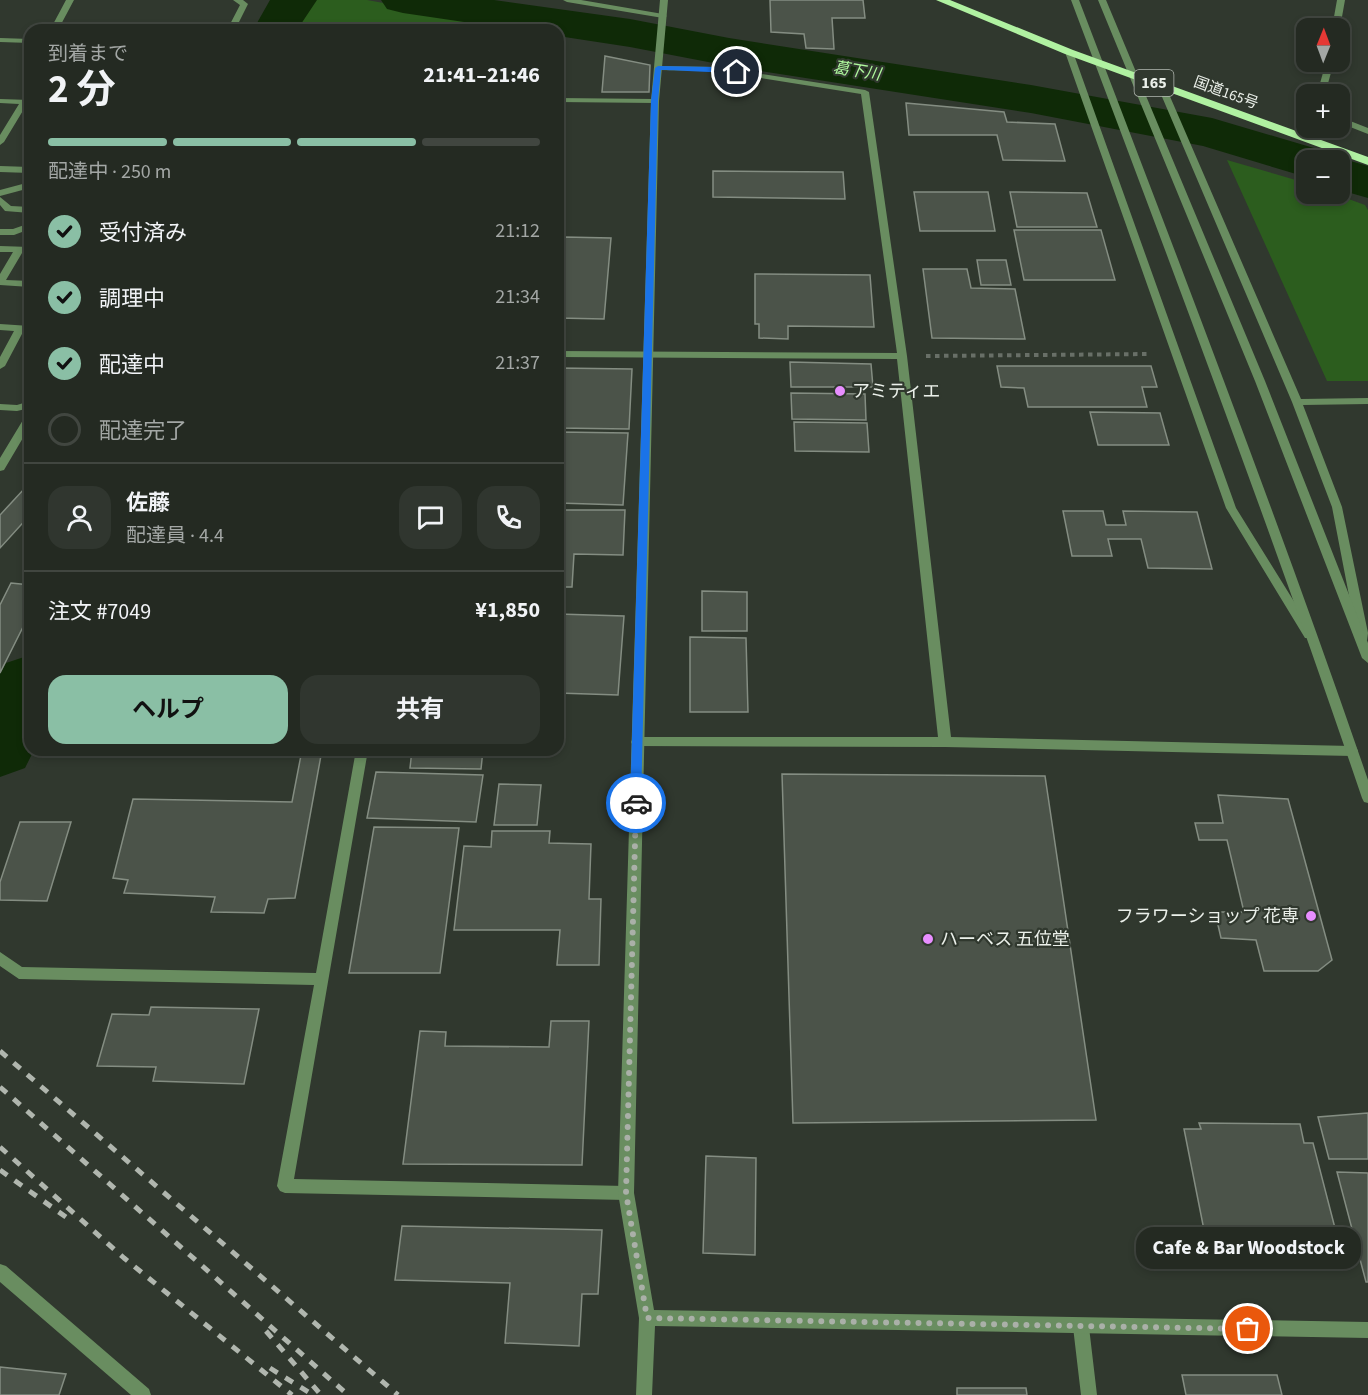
<!DOCTYPE html>
<html lang="ja">
<meta charset="utf-8">
<style>
body{margin:0;font-family:"Source Sans 3","Noto Sans JP",sans-serif;background:#30362f;color:#f1f3f6;height:100vh;display:flex;flex-direction:column;font-size:22px;white-space:nowrap}
*{box-sizing:border-box;margin:0}
p{font-size:20px;color:#a3a7a5}
.icon{flex:none;width:33px;height:33px;fill:none;stroke:currentColor;stroke-width:2;stroke-linecap:round;stroke-linejoin:round}
.map{position:relative;flex:1;overflow:hidden}
.side{position:absolute;left:24px;top:24px;width:540px;height:732px;display:flex;flex-direction:column;background:#242a22;border-radius:18px;box-shadow:0 3px 9px #0003,0 0 0 2px #414640}
.side>*{flex:none}
.needle{width:39px;rotate:1deg}
.tools{position:absolute;left:1296px;top:18px;display:grid;gap:12px}
.tools a{display:grid;place-items:center;width:54px;height:54px;border-radius:12px;background:#242a22;box-shadow:0 3px 9px #0003,0 0 0 2px #414640;font-size:30px}
.pin{position:absolute;display:grid;place-items:center;width:51px;height:51px;color:#fff;margin:-26px;border:3px solid #fff;border-radius:50%;box-shadow:0 2px 6px #0007}
.courier{position:absolute;display:grid;place-items:center;width:60px;height:60px;margin:-30px;border:4px solid #1a73e8;border-radius:50%;background:#fff;color:#222;box-shadow:0 2px 8px #0007}
.bubble{position:absolute;height:42px;border-radius:18px;background:#242a22;box-shadow:0 3px 9px #0003,0 0 0 2px #414640;font-size:20px;font-weight:700;line-height:42px;text-align:center}
.headline em{font-style:normal;font-weight:700}
.headline div{display:flex;flex-direction:column-reverse}
.headline{display:flex;align-items:center;justify-content:space-between;height:102px;padding:0 24px}
h1{font-size:39px;font-weight:700;line-height:45px}
.bar{display:grid;grid-template-columns:repeat(4,1fr);gap:9px 6px;align-content:center;height:72px;padding:0 24px}
.bar i{height:8px;border-radius:4px;background:#414640}
.bar .active{background:#8abfa5}
.bar p{grid-column:span 4}
.line{display:flex;align-items:center;gap:15px;padding:0 24px;border-top:2px solid #414640}
.line div{flex:1}
.round{display:grid;place-items:center;flex:none;width:63px;height:63px;border-radius:18px;background:#30362f}
ol{padding:0 24px;list-style:none}
li{display:flex;align-items:center;gap:18px;height:66px}
li p{margin-inline-start:auto}
li .icon{padding:6px;border-radius:50%;background:#8abfa5;color:#111;stroke-width:4}
li:last-child{color:#a3a7a5}
li i{width:33px;height:33px;border:3px solid #414640;border-radius:50%}
.button{display:flex;gap:12px;margin-top:auto;padding:12px 24px}
.button a{flex:1;height:69px;border-radius:18px;background:#8abfa5;color:#111;font-size:24px;font-weight:700;line-height:69px;text-align:center}
.button a+a{background:#30362f;color:#f1f3f6}
.map>svg:first-child{display:block}
.green{fill:#2c5d1e}
.lines{fill:none;stroke-linecap:round;stroke-linejoin:round}
.river{fill:#0f2a07;fill-rule:evenodd}
.building{fill:#4b5349;stroke:#848d82;stroke-width:1.5}
.path{stroke:#686f67;stroke-width:4;stroke-dasharray:4.5 4.5;stroke-linecap:butt}
.service{fill:#698d60;fill-rule:evenodd}
.minor{fill:#698d60;fill-rule:evenodd}
.tertiary{fill:#698d60;fill-rule:evenodd}
.trunk{fill:#b0f1a1;fill-rule:evenodd}
.rail{stroke:#b0b6ae;stroke-width:5;stroke-dasharray:9 9;stroke-linecap:butt}
.route{fill:#1a73e8}
.done{stroke:#aab0a8;stroke-width:6;stroke-dasharray:0 10.8}
.poi-dot{fill:#e88eff;stroke:#30382e;stroke-width:2}
.labels{text-anchor:middle;dominant-baseline:central;stroke-width:4.5;stroke-linejoin:round;paint-order:stroke}
.far-street-label{font-size:15px;fill:#ebf0ea;stroke:#30382e}
.far-water-label{font-size:16px;font-style:italic;fill:#b0fa9e;stroke:#30382e}
.shield{fill:#30382e;stroke:#b3b9b2;stroke-width:1.5}
.shield-label{font-size:16px;font-weight:bold;fill:#ebf0ea}
.poi-label{font-size:18px;fill:#ebf0ea;stroke:#30382e;text-anchor:start}
</style>
<div class="map">
<svg width="1368" height="1395" viewBox="0 0 1368 1395">
<rect width="100%" height="100%" fill="#30382e"/>
<path class="green" d="M304,0h63l165,30h-247l13,-26z
M1227,160l79,23v11h29l30,11 3,5v171h-41z"/>
<g class="lines">
<path class="river" d="M270,0h47l-20,30h-44z
M381,0h113l136,19 99,19 302,47 181,33 112,33 6,9h-24v17l-103,-31 -172,-33 -302,-47 -99,-19 -72,-11v-6h-40l-115,-17 -16,-4z
M1340,158l28,8v32l-28,-8v-30h-10z
M30,655v95h4l-9,18 -25,9v-103l6,-11z"/>
</g>
<path class="building" d="M770,0h93l2,18h-33l2,31 -28,-1 -2,-14 -33,-2z
M605,56l45,9 -1,27h-47z
M906,103l98,9 3,10 48,2 10,37 -62,-1 -6,-25h-88z
M713,171l130,1 2,27 -132,-2z
M914,192h74l7,39h-75z
M1010,192l77,1 10,34h-80z
M1014,230h87l14,50h-91z
M564,237l47,1 -7,81 -46,-1v-31z
M977,260h29l5,25h-30z
M923,269h44l4,19 44,1 10,50 -93,-1z
M755,274l115,1 4,52 -86,-1v13l-29,-1v-14h-4z
M790,362l81,2 2,23h-82z
M997,366h154l6,21h-15l5,20h-119l-4,-19 -23,-1z
M558,368l74,1 -3,60 -71,-1z
M791,393l74,1 1,26 -74,-1z
M1090,412l70,1 9,32h-71z
M794,422l73,1 2,29 -74,-1z
M558,432l70,1 -5,72 -65,-2z
M24,489l6,2v24l-30,33v-33z
M558,510h67l-2,45 -49,-1 -2,33h-14z
M1063,511h40l3,14h20l-3,-14 74,1 15,57 -64,-1 -7,-29h-33l4,17h-40z
M11,583l19,2v28l-30,60v-68z
M702,591l45,1v39h-45z
M558,614l66,2 -6,79 -60,-2z
M690,637l56,1 2,74h-58z
M302,750h20l-27,148 -27,1 -4,14 -53,-1 4,-15 -91,-4 4,-13 -15,-2 20,-79 159,3z
M412,750h71l-2,19 -71,-1z
M376,772l107,3 -7,47 -109,-4z
M782,774l263,2 51,344 -303,3z
M499,784l42,1 -4,40h-43z
M1218,795l70,4 44,161 -14,11h-54l-8,-31 -35,-2 -6,-26h29l-17,-72h-28l-4,-17h28z
M20,822h51l-24,79 -47,-1v-18z
M374,827l85,1 -19,145h-91z
M492,831h58l-1,12 42,1 -2,55h12l-2,66h-42l3,-35h-106l10,-84 27,1z
M151,1007l108,2 -15,75 -91,-3 3,-14 -59,-1 15,-52 37,1z
M551,1021h38l-7,144 -179,-1 17,-133 26,1 -1,14 104,1z
M1368,1113v46h-39l-11,-42z
M1199,1123l101,1 4,19h9l23,89 -132,-2 -20,-101h17z
M706,1156l50,2 -1,97 -52,-2z
M1337,1172l31,1v109h-2z
M402,1226l200,4 -4,64h-16l-3,52 -74,-3 5,-60 -115,-3z
M0,1367l66,7 -7,21h-59z
M1182,1375h95l5,20h-96z
M957,1388h69l1,7h-70z"/>
<g class="lines">
<path class="path" d="M926,356l224,-2"/>
<path class="service" d="M0,99l30,1v4h-3l-23,38 -4,3v-10l19,-31 -19,-1z
M0,166l30,1v6l-30,-1z
M30,182v6l-30,8v-6z
M0,197l11,9 19,1v6l-25,-2 -5,-6z
M30,223v6l-16,6h-14v-6h13z
M0,246l30,1v6h-8l-16,27 24,1v6l-30,-2v-11l13,-22h-13z
M0,324l30,2v6h-7l-18,34 -5,3v-12l14,-26 -14,-1z
M30,401v7l-13,3 -17,-1v-6l17,1z
M30,414v12l-26,44 -4,1v-13l26,-43z"/>
<path class="minor" d="M66,0h8l-16,30h-8z
M233,0h10l5,4 -13,26h-8l13,-25z
M563,0h18l82,14 4,2 -4,2 -96,-16z
M1337,0h8l-5,28h-8z
M0,38l30,1v4l-30,-1z
M1066,50l7,2 163,456 77,124 2,3 -2,3h-8l-79,-130 -161,-456z
M1326,62h8l-9,32h-8z
M655,66l61,1 149,23 4,2 38,264 44,381 401,9 4,1 2,4 -2,4 -4,1 -407,-9 -312,-1 -2,-4 2,-4 4,-1h301l-41,-378 -339,-2v-6l339,2 -36,-259 -145,-23 -58,-1h-3z
M1158,83l7,2 136,314 67,-1v6l-65,1 39,102 26,126 -1,7 -4,1 -6,-4 -25,-130 -40,-105 -135,-317z
M558,98l97,1 4,2 -4,2 -97,-1z
M1340,117l28,11v6l-28,-11z
M356,750h12l-74,429 332,7 5,2 3,5 -3,5 -5,2 -341,-7 -5,-2 -3,-5 37,-201 -295,-6 -19,-13v-14l22,15 294,6z
M1081,1319l6,2 2,6 8,68h-16l-8,-68 2,-6z"/>
<path class="tertiary" d="M660,0h8l-9,101 -25,1092 20,117 714,12v16l-713,-12 -3,69h-16l3,-77 -21,-125 33,-1092z
M1071,0h8c99,259 199,518 289,780v23l-4,-1 -2,-4c-91,-268 -191,-533 -291,-798z
M1098,0h8l159,381 103,262v20l-6,-5 -107,-277z
M0,1264l6,2 143,123 2,6h-20l-131,-113z"/>
<path class="trunk" d="M936,0h14l123,50 295,107v8l-303,-111z"/>
<path class="rail" d="M0,1051l398,344
M0,1087l348,308
M0,1147l124,111 168,137
M0,1170l70,50
M266,1331l55,64
M270,1368l43,27"/>
</g>
<path class="route" d="M658,66l58,1 25,5c-5,2 -68,-2 -80,-2l-3,31 -17,702 -5,4 -6,-4 21,-702 4,-33z"/>
<g class="lines">
<path class="done" d="M636,803l-10,390 21,125 601,11"/>
</g>
<g class="poi-dot">
<circle cx="840" cy="391" r="6"/>
<circle cx="1311" cy="916" r="6"/>
<circle cx="928" cy="939" r="6"/>
</g>
<g class="labels">
<g class="far-street-label">
<text transform="translate(1226 93) rotate(20)">国道165号</text>
</g>
<g class="far-water-label">
<text transform="translate(857 71) rotate(9)">葛下川</text>
</g>
<rect class="shield" x="1134.5" y="70" width="39" height="26" rx="4.5"/>
<g class="shield-label">
<text x="1154" y="83">165</text>
</g>
<g class="poi-label">
<text x="852" y="391">アミティエ</text>
<text x="1299" y="916" text-anchor="end">フラワーショップ 花専</text>
<text x="940" y="939">ハーベス 五位堂</text>
</g>
</g>
</svg>
<div class="tools">
<a><svg class="needle" viewBox="-14 -14 28 28"><path d="M0-13l5 13h-10z" fill="#e53935"/><path d="M0 13l5-13h-10z" fill="#a3a7a5"/></svg></a>
<a>+</a>
<a>−</a>
</div>
<div class="pin" style="left:1248px;top:1329px;background:#ea580c"><svg class="icon" aria-label="bag" viewBox="0 0 24 24"><path d="M5 8h14l-1 12H6zM9 8a3 3 0 0 1 6 0"/></svg></div>
<div class="pin" style="left:737px;top:72px;background:#1f2937"><svg class="icon" aria-label="home" viewBox="0 0 24 24"><path d="M3 11l9-7 9 7M6 9v11h12V9"/></svg></div>
<div class="courier" style="left:636px;top:803px"><svg class="icon" aria-label="car" viewBox="0 0 24 24"><path d="M5 17H2v-5l4-1 3-4h7l3 4 3 1v5h-3M9 17h6M6 11h13"/><circle cx="7" cy="17" r="2"/><circle cx="17" cy="17" r="2"/></svg></div>
<div class="bubble" style="left:1136px;top:1227px;width:225px">Cafe &amp; Bar Woodstock</div>
<section class="side">
<div class="headline"><div><h1>2 分</h1><p>到着まで</p></div><em>21:41–21:46</em></div>
<div class="bar"><i class="active"></i><i class="active"></i><i class="active"></i><i></i><p>配達中 · 250 m</p></div>
<ol>
<li><svg class="icon" aria-label="check" viewBox="0 0 24 24"><path d="M5 12l5 5 9-10"/></svg>受付済み<p>21:12</p></li>
<li><svg class="icon" aria-label="check" viewBox="0 0 24 24"><path d="M5 12l5 5 9-10"/></svg>調理中<p>21:34</p></li>
<li><svg class="icon" aria-label="check" viewBox="0 0 24 24"><path d="M5 12l5 5 9-10"/></svg>配達中<p>21:37</p></li>
<li><i></i>配達完了</li>
</ol>
<div class="line" style="height:108px"><a class="round"><svg class="icon" aria-label="person" viewBox="0 0 24 24"><circle cx="12" cy="8" r="4"/><path d="M4 21q1-7 8-7t8 7"/></svg></a><div><b>佐藤</b><p>配達員 · 4.4</p></div><a class="round"><svg class="icon" aria-label="chat" viewBox="0 0 24 24"><path d="M4 5h16v11H9l-5 4z"/></svg></a><a class="round"><svg class="icon" aria-label="phone" viewBox="0 0 24 24"><path d="M5 4h4l2 5-3 2q2 4 5 5l2-3 5 2v4C11 20 4 13 5 4z"/></svg></a></div>
<div class="line" style="height:78px"><div>注文 #7049</div><b>¥1,850</b></div>
<div class="button"><a>ヘルプ</a><a>共有</a></div>
</section>
</div>
